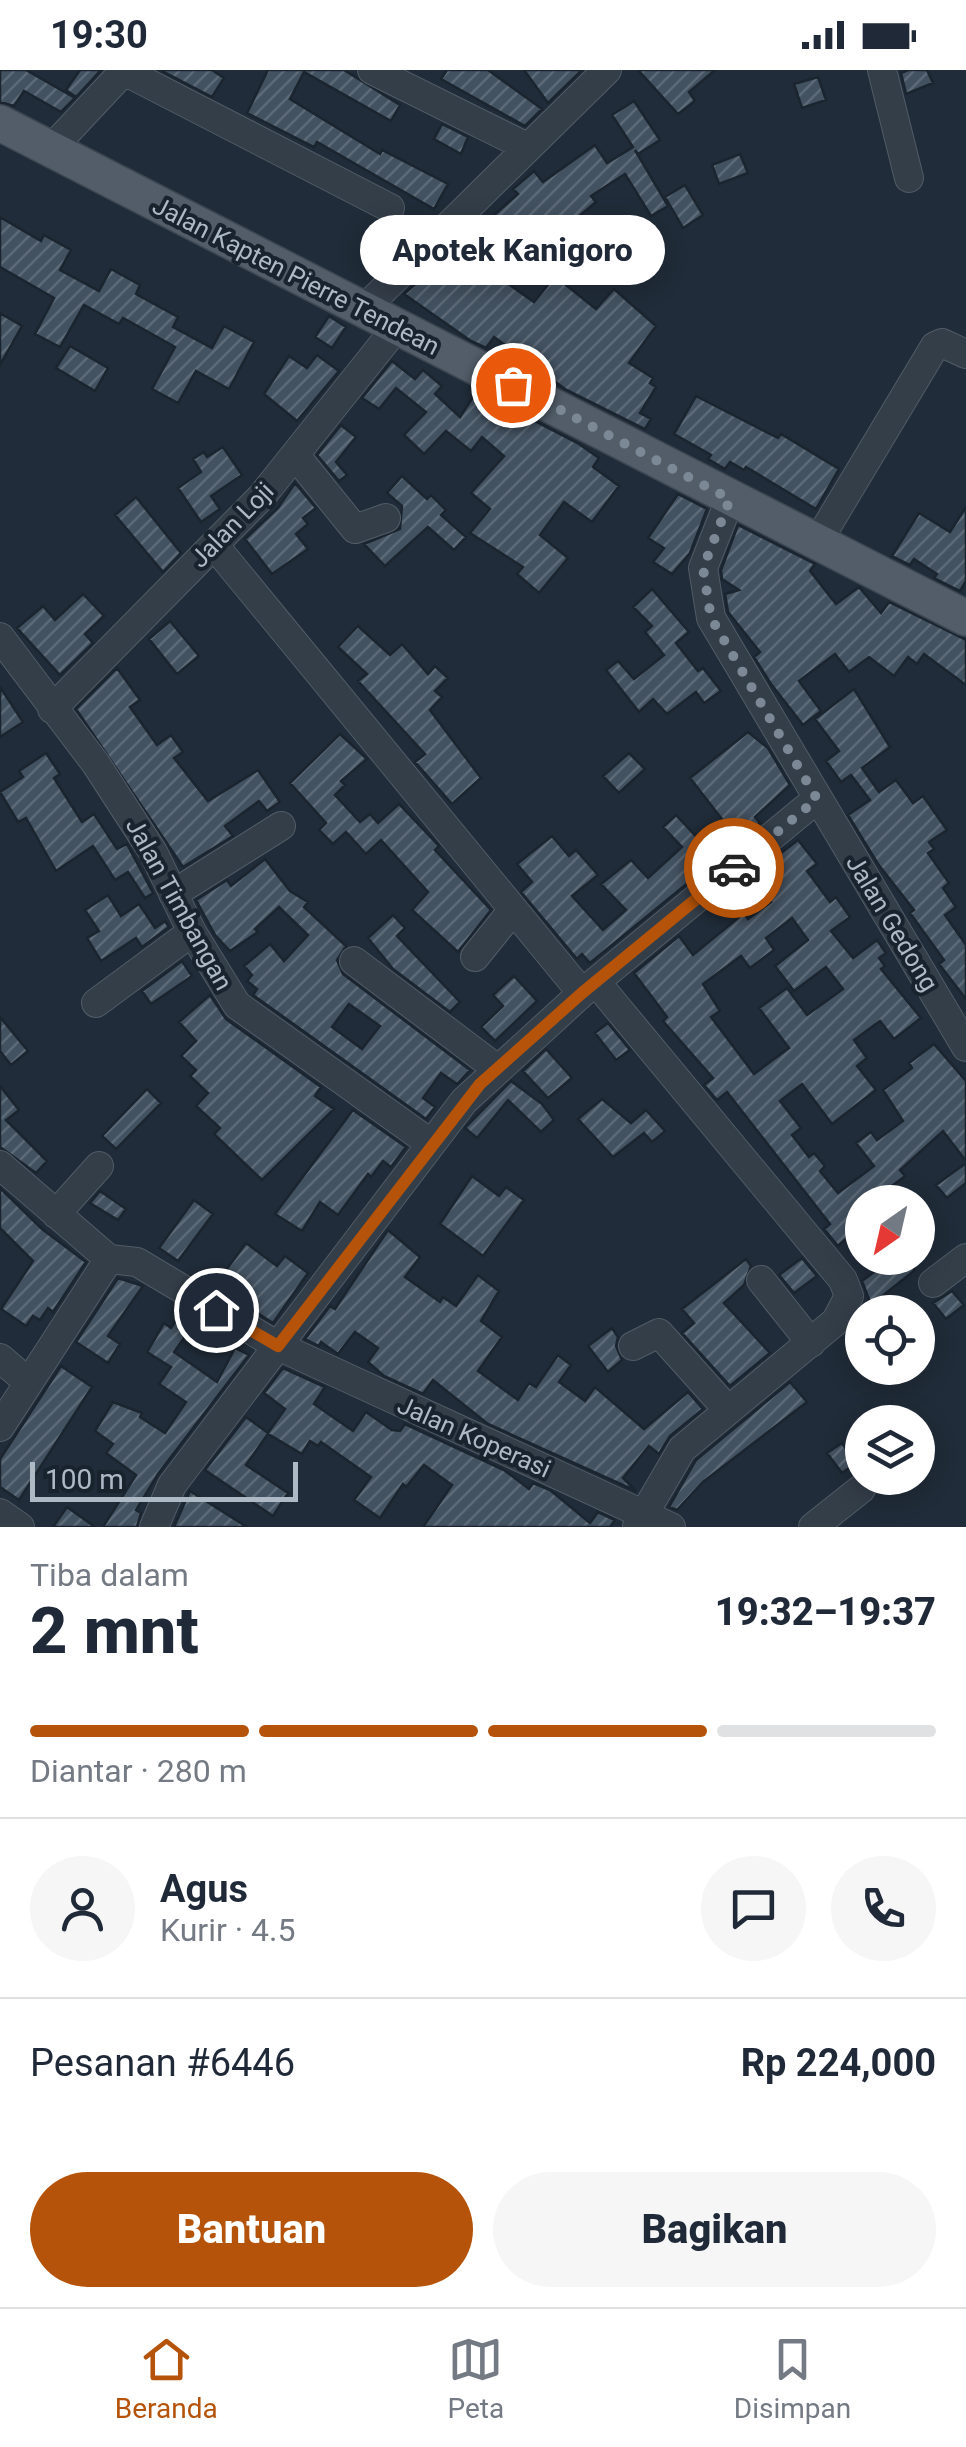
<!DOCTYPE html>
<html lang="id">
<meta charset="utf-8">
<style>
body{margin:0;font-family:Roboto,sans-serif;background:#f6f6f7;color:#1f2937;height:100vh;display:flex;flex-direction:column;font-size:38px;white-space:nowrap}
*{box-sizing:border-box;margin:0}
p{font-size:32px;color:#747a83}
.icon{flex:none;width:55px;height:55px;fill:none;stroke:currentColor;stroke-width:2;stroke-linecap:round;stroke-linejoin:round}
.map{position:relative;height:1457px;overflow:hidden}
.drawer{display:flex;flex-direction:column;background:#fff;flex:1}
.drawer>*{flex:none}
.needle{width:65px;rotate:214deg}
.tools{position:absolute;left:845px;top:1115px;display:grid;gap:20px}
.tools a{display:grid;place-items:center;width:90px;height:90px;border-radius:50%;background:#fff;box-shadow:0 5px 25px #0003;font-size:50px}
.scale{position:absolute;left:30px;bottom:25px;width:268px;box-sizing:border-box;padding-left:10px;border:5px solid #aeb9c6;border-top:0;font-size:28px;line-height:35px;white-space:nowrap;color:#aeb9c6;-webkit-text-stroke:8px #19232e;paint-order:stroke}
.pin{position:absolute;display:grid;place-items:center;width:85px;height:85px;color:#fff;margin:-42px;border:5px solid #fff;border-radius:50%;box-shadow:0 2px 10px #0007}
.courier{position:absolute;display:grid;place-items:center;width:100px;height:100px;margin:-50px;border:8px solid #b45309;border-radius:50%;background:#fff;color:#222;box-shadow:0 2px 12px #0007}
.bubble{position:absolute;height:70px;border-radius:35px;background:#fff;box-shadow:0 5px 25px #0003;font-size:32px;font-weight:800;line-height:70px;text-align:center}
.summary em{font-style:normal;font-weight:800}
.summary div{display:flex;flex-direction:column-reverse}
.summary{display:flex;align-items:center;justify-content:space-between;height:170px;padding:0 30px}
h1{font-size:65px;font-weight:800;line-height:75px}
.bar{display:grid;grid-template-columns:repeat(4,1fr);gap:15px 10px;align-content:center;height:120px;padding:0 30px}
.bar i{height:12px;border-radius:8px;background:#e0e1e3}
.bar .selected{background:#b45309}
.bar p{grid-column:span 4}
.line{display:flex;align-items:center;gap:25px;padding:0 30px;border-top:2px solid #e0e1e3}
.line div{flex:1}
.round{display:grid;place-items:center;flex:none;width:105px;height:105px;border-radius:52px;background:#f6f6f7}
.button{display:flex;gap:20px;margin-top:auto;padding:20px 30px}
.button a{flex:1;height:115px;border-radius:60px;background:#b45309;color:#fff;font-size:40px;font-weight:800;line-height:115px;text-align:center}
.button a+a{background:#f6f6f7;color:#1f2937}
.status{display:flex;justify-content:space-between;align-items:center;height:70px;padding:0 50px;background:#fff;direction:ltr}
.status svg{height:28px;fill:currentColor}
.tab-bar{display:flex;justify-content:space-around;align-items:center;height:140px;border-top:2px solid #e0e1e3;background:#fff;font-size:28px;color:#747a83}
.tab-bar a{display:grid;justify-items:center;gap:5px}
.tab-bar .selected{color:#b45309}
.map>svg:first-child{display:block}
.building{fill:url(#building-hatch);stroke:#1b2530;stroke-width:2.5;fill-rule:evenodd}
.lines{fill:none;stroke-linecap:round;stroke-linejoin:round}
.minor-casing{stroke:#515c67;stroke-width:30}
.major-casing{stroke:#3d4753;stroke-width:38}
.minor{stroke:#343e49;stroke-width:28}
.major{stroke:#525d69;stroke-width:35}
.done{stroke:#7c8895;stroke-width:10;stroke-dasharray:0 18}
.route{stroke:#b45309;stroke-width:12}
.labels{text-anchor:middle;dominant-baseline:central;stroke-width:8;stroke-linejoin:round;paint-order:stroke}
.street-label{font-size:25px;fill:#aeb9c6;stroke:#19232e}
</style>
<div class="status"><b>19:30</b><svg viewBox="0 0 49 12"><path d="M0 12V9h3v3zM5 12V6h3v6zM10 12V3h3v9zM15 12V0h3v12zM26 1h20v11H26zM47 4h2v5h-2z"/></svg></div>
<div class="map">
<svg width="966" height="1457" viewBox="0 0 966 1457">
<defs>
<pattern id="building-hatch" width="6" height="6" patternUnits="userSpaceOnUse" patternTransform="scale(2.5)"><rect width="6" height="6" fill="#435261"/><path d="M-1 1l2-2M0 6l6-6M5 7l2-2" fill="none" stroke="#5c6976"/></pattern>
</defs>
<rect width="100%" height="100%" fill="#202c39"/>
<path class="building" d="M0,0h26l49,28 -14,14 -37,-21 -10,15 -14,-4z
M80,0h21l-25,27 -10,-7z
M160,0h52l12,8 -12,19z
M268,0h76l56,35 -9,16 -87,-49 -14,27 90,55 2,-4 66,34 -14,25 -117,-67 -3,5 -67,-34z
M447,0h41l54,39 -17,17 -84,-47z
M524,0h58l-34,33z
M638,0h77l-26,22 6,9 -17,13z
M908,0h19l6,13 -27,11 -5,-21z
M818,7l8,23 -24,8 -8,-24z
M634,31l26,39 -22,14 -3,-4 33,56 -17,10 -26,-42 -34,22 5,6 -63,53 -4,-5 -29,28 34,24 26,-32 11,9 -5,6 30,24 18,-20 42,37 -27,37 24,15 -3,5 6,4 -16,26 11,6 -6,10 -80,-40 -71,-52 -8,11 -15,-7 -67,-47 114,-100 -5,-5 21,-18 9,11 52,-37 12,18 26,-16 -21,-32z
M442,54l26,13 -7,17 -27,-15z
M740,84l8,19 -29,11 -7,-19z
M685,115l18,30 -20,13 -18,-31z
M0,147l41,24 3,-6 27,15 -11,20 39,21 12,-22 29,16 -4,9 42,23 -5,10 39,21 12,-22 30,16 -25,47 -33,-18 -18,32 -26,-14 23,-42 -52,-29 -4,6 -35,-19 -24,42 -25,-13 19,-36 -54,-31z
M0,243l22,13 -22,39z
M329,246l17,11 -14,21 -17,-11z
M70,276l38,22 -13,23 -39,-23z
M317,285l22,16 -42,50 -33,-27 25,-38 18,12z
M392,291l23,18 8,-9 19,16 -7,8 25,23 17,-26 102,53 20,14 -6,9 26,19 -27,36 -28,-20 -24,33 28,23 -29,35 -22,-19 6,-7 -53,-34 20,-24 -19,-16 33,-37 -22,-19 -11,14 -25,-20 -22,23 -20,-19 22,-23 -30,-24 -17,21 -17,-11z
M696,326l82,42 3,-4 58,35 -23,40 -70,-42 -2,3 -14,-8 -5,7 -17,-10 3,-4 -37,-21z
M341,355l15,12 -20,25 11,13 -8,6 -22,-26z
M223,377l19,28 -31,21 9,13 -19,13 -23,-34 23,-16 -8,-13 11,-7 3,5z
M402,406l25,23 4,-4 15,15 -5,5 25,22 -12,13 -26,-23 -43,39 -21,-22 36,-15 2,-23 -15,-13z
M295,413l21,25 -13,10 5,6 -12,10 12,15 -36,25 -27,-35 33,-31z
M678,424l29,15 -17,44 -18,21 -19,-12 11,-14 -16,-10z
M136,427l45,56 -18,19 -48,-57z
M966,437v74l-6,10 -26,-13 3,-4 -23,-15 -4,6 -18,-9 27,-43 31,19z
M738,455l77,39 -5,7 26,33 23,-17 22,26 8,-11 77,38v45l-42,-31 -7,10 -9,-7 -14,19 -25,-19 -20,15 -14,-18 -36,27 22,30 -18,14 -32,-41 -17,-27 6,-5 -32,-40 -3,-18 14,-4 -17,-11 -1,-9z
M652,519l37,43 -13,11 22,28 5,-3 18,23 -17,12 -8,-11 -29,22 -14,-15 -14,13 -33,-42 12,-9 16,18 30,-24 -19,-23 7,-6 -19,-19z
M83,524l21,22 -19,18 8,9 -33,32 -43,-47 26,-22 12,14z
M170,551l29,35 -22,18 -28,-35z
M358,556l32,29 12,-11 26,30 7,-8 13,12 -13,13 7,6 -12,13 51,68 -29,26 -37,-42 10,-8 -67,-73 9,-7 -29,-27z
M117,598l23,32 -10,7 27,38 14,-10 12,17 -9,6 34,43 50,-31 22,32 -13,9 -8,-10 -34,25 8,10 -50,31 -107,-158z
M0,617l23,35 -23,15z
M854,619l36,58 -28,21 17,24 17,-12 17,23 10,-7 24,34 -18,12 5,7 -6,4 21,30 -6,5 13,19 -11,8 21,30v54l-27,-35 5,-4 -34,-47 4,-3 -36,-46 -30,-49 22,-15 -19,-25 -10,7 -15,-21 13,-10 -24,-32z
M748,662l20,16 22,37 -35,32 5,6 -21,18 -49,-63z
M340,664l27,25 -26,22 4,4 -10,10 25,27 10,-8 8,9 21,-19 40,42 -4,4 56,60 -33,42 -46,-42 16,-18 -47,-52 -15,14 -20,-22 -13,12 -14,-14 7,-7 -36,-40z
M46,683l14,21 -6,4 28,44 12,-8 23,35 10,-5 26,49 -8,5 -17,-26 -13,8 -22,-34 -37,25 -30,-53 -8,4 -18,-30 23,-15 -4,-6z
M629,683l16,16 -26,24 -16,-17z
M676,745l41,44 -127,104 -8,-9 -5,5 -56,-67 11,-10 -15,-18 35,-28 17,20 7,-6 22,25 -26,21 31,34 23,-20 -25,-26 30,-24 17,18 23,-21 11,-10 -19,-20z
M798,770l19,24 -10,7 23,31 6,-5 14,20 -19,14 22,27 24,-18 9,13 -7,5 6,8 -4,3 40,49 -27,21 -14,-18 -26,19 13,18 -10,8 19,24 -44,34 -30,-40 -22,17 21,27 -9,7 17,22 5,-4 11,13 -5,5 18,22 36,-27 -18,-23 15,-11 6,8 26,-19 -20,-31 29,-22 -3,-5 25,-19 32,37v80l-23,-30 -43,39 5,6 -17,13 5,7 -9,6h-22v56h42l11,12 -44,35 -9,-24 12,-9 -27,-34 -9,8 -14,-17 6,-5 -103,-132 -10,8 -13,-15 9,-7 -50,-57 4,-4 -33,-44 45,-37 14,19 51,-42 4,6 23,-17 -20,-26zM792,848l16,22 -33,26 19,25 32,-24 17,22 -36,26 -20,-27 -28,20 30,40 -35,26 -43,-57 9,-6 -17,-27 38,-28 9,12 24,-18 -8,-12z
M265,789l25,32 18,11 -4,5 42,39 -9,14 6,14 127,96 -13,14 -16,-11 -18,25 12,9 -9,12 -173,-124 4,-6 -10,-8 5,-6 -8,-9 26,-22 14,17 24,-26 -29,-28 -24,22 3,3 -28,19 -15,-16 -19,-35 31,-20 4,6zM349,934l31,22 -18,23 -30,-22z
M108,825l13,21 18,-12 16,24 10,-7 4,6 -27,20 -6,-9 -35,23 -14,-23 12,-7 -14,-21z
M393,845l12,13 -8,8 63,66 -10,10 -57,-43 -25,-31z
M182,891l10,15 -41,28 -9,-13z
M514,906l23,25 -42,40 -14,-14 22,-21 -10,-11z
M210,925l16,24 95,68 -6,9 19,13 -72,71 -48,-46 6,-6 -24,-22 12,-13 -18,-17 6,-6 -15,-14 15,-15 -17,-19z
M0,947l28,34 -17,14 -11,-14z
M608,953l22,27 -14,10 -21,-27z
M546,979l26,29 -24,20 -25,-27z
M511,1011l31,23 12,16 -13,12 -33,-32 -31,38 -12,-10z
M0,1016l19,24 -13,10 41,41 -11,12 -36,-26z
M147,1019l14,14 -45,46 -14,-13z
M602,1029l29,24 15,-13 19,21 -13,11 -8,-9 -31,24 -35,-38z
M353,1040l53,37 -15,20 -8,-6 -12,16 -3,-3 -30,41 -18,-13 -18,29 -27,-17z
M966,1093v20l-19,15 -11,-13z
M472,1106l27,20 7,-9 18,13 -41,56 -43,-32z
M0,1118l42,41 44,33 -33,50 -5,-4 -8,12 -7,-4 -7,10 -25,-17 32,-48 -33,-33z
M100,1121l26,18 -8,11 -28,-17z
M194,1130l19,14 -35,47 -19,-13z
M388,1160l32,27 -15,20 35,25 3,-5 13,9 22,-31 21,16 -18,30 21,16 -24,34 40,29 11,-17 7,4 22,-32 13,10 -12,17 26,19 10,-14 49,42 44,-37 15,17 -33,27 -11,18 -10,-8 -26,32 13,13 -148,-67 -55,-44 -10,14 -39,-18 -16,-14 10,-14 -23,-16 -17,22 -17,-12 -2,4 -14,-7 25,-33 5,3z
M246,1173l31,23 8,-10 23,17 -35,50 -27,-17 2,-3 -30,-22z
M802,1188l15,18 -23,17 -15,-18z
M746,1189l5,7 -7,19 -20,18 46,50 -40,33 -48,-53 12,-10 -12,-14z
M118,1208l25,8 -35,50 12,8 -12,19 -32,-21z
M952,1221l12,14 -18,14 -13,-16z
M183,1240l15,9 -24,33 43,30 18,-34 14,7 -91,119 -22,36 5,3 -4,14h-34l33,-52 -30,-22 7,-9 -18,-13 18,-29 29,11 -2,4 25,16 21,-31 -27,-18 12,-17 -24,-15 17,-29 7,5z
M612,1258l6,9 -2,9 6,14 -14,12 -20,-26z
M61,1296l31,21 -73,113 -19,-13v-28z
M283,1298l42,19 -11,17 39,27 13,-19 26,18 8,1 5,-7 99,46 25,19 4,-6 17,7 40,33 8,-11 17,8 -5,7h-187l29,-42 -28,-20 -18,22 -3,-3 -23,34 -26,-18 17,-23 -50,-35 -3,4 -8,-5 -8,13 -34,-20 -22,31 42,28 -15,23 -68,-46 41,-53 22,16 17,-24 -21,-16z
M790,1312l17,20 -104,80 -26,28 -8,-3 27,-47z
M842,1373l14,20 -14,10 -15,-20z
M190,1421l57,36h-73z
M67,1437l28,20h-42z"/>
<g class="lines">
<g class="minor-casing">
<path id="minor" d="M372,0l155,77
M882,0l27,108
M124,1l266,137
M51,79l74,-79
M365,238l242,-238
M296,386l59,73 31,-11
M730,429l-27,69 8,50 255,429
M818,471l117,-195 7,-3 24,11
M214,475l368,448
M0,567l96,127 57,88 39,80 45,73 193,138
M52,639l210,-213 134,-168
M173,824l108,-68
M475,887l37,-46
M354,891l142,107
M596,912l247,298 6,16 -13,25 -154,128 -45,77
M96,933l96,-71
M0,1095l109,94
M56,1144l43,-48
M761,1210l50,63
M933,1213l33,-25
M633,1276l26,-13 69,77
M0,1288l27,23
M0,1357l109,-168 28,3 141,84 393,181
M0,1443l20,14
M154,1457l18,-42 292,-384 118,-108 235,-194
M813,1457l48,-38"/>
</g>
<g class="major-casing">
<path id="major" d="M0,53l966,495"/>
</g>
<use href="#minor" class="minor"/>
<use href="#major" class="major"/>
</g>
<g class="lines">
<path class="done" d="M513,315l217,114 -27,69 8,50 106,181 -83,69"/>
<path class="route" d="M216,1240l62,36 202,-262 102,-91 152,-125"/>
</g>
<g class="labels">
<g class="street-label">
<text transform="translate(296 206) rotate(27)">Jalan Kapten Pierre Tendean</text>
<text transform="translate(232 455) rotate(-46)">Jalan Loji</text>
<text transform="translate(179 834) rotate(61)">Jalan Timbangan</text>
<text transform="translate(892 853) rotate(59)">Jalan Gedong</text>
<text transform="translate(474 1367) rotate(24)">Jalan Koperasi</text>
</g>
</g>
</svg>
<div class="tools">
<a><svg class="needle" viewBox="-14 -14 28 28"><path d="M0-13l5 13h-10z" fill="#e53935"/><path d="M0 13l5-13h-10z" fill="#747a83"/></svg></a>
<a><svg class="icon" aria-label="locate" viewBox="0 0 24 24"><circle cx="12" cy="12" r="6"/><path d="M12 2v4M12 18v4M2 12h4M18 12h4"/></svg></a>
<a><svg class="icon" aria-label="layers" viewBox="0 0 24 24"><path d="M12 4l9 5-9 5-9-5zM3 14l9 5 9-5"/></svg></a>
</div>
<div class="scale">100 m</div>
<div class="pin" style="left:513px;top:315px;background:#ea580c"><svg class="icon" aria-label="bag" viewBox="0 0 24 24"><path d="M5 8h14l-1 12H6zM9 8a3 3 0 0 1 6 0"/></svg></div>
<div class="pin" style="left:216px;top:1240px;background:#1f2937"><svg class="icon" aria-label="home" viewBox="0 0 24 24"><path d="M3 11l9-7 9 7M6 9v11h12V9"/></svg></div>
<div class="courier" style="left:734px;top:798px"><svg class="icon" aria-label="car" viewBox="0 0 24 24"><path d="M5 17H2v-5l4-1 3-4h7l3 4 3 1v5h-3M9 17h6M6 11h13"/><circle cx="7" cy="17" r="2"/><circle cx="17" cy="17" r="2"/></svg></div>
<div class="bubble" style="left:360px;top:145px;width:305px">Apotek Kanigoro</div>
</div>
<section class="drawer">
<div class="summary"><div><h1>2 mnt</h1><p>Tiba dalam</p></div><em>19:32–19:37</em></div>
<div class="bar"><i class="selected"></i><i class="selected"></i><i class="selected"></i><i></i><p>Diantar · 280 m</p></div>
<div class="line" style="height:180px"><a class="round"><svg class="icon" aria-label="person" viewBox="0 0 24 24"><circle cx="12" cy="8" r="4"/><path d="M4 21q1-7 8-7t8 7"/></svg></a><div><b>Agus</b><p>Kurir · 4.5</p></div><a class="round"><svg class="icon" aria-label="chat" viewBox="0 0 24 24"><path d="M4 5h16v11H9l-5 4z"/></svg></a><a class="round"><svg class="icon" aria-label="phone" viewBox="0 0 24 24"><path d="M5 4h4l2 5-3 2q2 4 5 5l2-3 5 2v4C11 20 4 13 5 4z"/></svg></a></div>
<div class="line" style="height:130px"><div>Pesanan #6446</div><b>Rp 224,000</b></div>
<div class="button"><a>Bantuan</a><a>Bagikan</a></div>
</section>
<nav class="tab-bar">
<a class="selected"><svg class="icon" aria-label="home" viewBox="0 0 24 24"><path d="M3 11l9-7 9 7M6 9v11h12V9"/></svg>Beranda</a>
<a><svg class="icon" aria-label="map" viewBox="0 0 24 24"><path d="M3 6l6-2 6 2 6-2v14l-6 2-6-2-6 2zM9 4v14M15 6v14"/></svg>Peta</a>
<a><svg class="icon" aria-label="saved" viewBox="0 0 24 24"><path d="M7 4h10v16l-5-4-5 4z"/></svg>Disimpan</a>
</nav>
